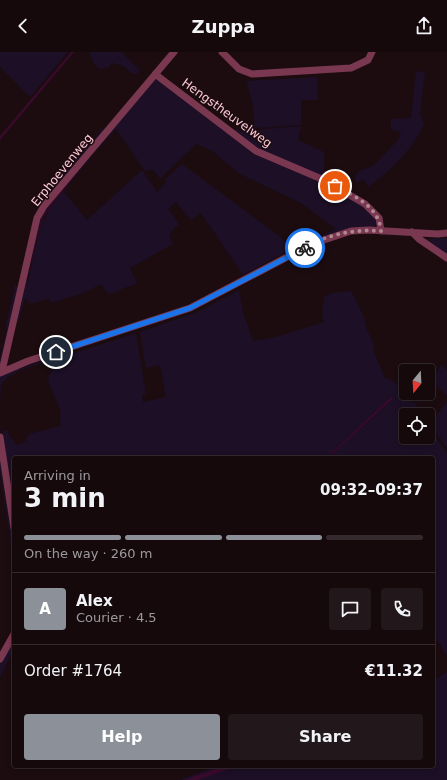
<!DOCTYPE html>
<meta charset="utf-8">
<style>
body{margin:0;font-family:"DejaVu Sans",sans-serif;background:#22171a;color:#f1f3f6;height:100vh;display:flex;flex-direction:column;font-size:15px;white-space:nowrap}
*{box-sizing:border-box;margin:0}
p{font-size:13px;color:#9d9a9d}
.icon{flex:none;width:22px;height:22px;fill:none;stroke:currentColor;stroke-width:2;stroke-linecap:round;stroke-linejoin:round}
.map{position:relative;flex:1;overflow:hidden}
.panel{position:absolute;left:12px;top:404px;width:423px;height:312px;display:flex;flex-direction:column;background:#15090c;border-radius:4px;box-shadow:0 2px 6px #0003,0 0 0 1px #342a2d}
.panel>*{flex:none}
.needle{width:26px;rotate:198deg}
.tools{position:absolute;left:399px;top:312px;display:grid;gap:8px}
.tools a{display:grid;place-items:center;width:36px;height:36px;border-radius:4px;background:#15090c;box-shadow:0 2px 6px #0003,0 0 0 1px #342a2d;font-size:20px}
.pin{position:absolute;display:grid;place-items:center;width:34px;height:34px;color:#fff;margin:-17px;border:2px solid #fff;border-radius:50%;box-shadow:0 1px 4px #0007}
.courier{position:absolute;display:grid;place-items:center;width:40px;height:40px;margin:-20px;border:3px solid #1a73e8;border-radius:50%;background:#fff;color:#222;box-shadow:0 1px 5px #0007}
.overview em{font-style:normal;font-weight:700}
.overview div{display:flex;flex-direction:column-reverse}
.overview{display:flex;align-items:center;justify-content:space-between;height:68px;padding:0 12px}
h1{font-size:26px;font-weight:700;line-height:30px}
.bar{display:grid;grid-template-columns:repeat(4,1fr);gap:6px 4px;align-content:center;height:48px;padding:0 12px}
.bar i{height:5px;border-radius:3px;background:#342a2d}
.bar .on{background:#8c9099}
.bar p{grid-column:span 4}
.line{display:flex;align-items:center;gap:10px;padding:0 12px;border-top:1px solid #342a2d}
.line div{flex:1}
.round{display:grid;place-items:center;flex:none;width:42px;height:42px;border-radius:4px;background:#22171a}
.button{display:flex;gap:8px;margin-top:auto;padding:8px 12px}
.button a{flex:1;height:46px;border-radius:4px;background:#8c9099;color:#fff;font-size:16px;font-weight:700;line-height:46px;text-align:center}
.button a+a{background:#22171a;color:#f1f3f6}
header{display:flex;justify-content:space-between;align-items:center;height:52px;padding:0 12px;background:#15090c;font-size:18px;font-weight:700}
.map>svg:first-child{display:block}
.green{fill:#1c0f26;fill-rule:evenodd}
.water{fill:#380a2c}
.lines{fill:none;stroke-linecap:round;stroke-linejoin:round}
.minor{stroke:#7a3850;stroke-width:7}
.done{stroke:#ae8791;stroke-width:4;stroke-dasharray:0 7.2}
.route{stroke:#1a73e8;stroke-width:5}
.labels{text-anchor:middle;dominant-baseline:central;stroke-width:3;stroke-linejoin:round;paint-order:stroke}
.street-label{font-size:12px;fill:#fdc9d7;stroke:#1c0c10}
</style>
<header><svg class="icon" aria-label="back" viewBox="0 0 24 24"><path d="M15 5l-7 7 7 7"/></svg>Zuppa<svg class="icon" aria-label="share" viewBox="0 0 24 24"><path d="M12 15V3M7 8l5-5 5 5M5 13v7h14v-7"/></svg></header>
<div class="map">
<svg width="447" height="728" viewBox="0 0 447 728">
<rect width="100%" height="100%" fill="#1c0c10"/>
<path class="green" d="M0,0h68l-38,45 -30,-30z
M89,0h33l18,19 -2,2 -6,1 -9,-8 -11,-3 -3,4 -9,2 -6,-5z
M416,19l9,1 -5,41 4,12c-15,29 -31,43 -56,62l-4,-7 -8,2 -1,-6 4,-5 14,-5 25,-26 3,-8 -10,-2v-11l20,-1z
M317,25l1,23h-17v25l-46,3 -3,-27 -6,-20z
M153,28h4l83,62 82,39 44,25 9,9 2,8 -4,5c-27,1 -48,7 -72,19l-3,-1 38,-17 -35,-26 -61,-29 -28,-23 -16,-7 -36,35 -7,-9 -8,1 -29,-42 -19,21 -1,-2z
M254,71l1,7 46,-4 -3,14 26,12v25l-66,-28 -23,-18 2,-3 4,4z
M102,75l1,5 -55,64h-5h2l18,-20 -2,-2 3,-4 2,1 35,-40 -1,-2z
M87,105l4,2 -27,33 23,28 55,-50 15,22 9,-10 -1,-3 17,-15 97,72 14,12 -50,27 -42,-62 -10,7 -15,-18 -8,7 11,15 -10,10 4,10 -43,24 7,15 -24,10h-6l-6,-9 -18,9 -32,10 -2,-5 -18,6 -6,-6 -7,25 -2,-1 19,-88 8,-22zM89,108c-8,16 -25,28 -35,43 -17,23 -20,52 -26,79l-1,-1 8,-39 8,-25 10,-16z
M447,186v17l-23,-16z
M14,232l4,4 -17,75 -1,-4 7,-31 -2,-1 10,-39 -1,-2v2z
M239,238l4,22 10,29 23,-4 48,-15 -2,-7 2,-18 8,-4 19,-2 13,26 2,10 7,16 2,11 10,24 9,3 11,14 28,24 14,-17v46l-19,-26v-7h-22v22h22v-10l19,25v204l-14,-23v-175h-105l64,-58v-4l-66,62h-312v55l-14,-98 3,16h5l1,4 8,10 9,-4 3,-7 31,-8 1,-14 -13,-31 1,-6 5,-7 2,-9 80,-26 10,61 -4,1 1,7 23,-5 -6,-32 -14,3 -6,-36 57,-20z
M49,306l2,3 -1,-1 -29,10 -14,8 -6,6 -1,20v-28z
M442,312l5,6v25l-17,-14z
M0,396l14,93v23l-14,-93z
M14,587v11l-14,27v-14z
M447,620v108h-265l2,-2 34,-12h215v-85z"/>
<path class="water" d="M71,0h3l-74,88v-4z
M88,108l-34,42 -10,15 -8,24 -9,45 8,-44 8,-25 10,-16z
M392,344v4l-5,4 -59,54h-2z
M222,714h15l-39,14h-13z"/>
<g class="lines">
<path class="minor" d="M222,0l17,17 13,5 99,-6 17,-8 4,-8
M155,22l101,77 68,29 41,24 14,14 2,13
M412,180l7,7 28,19
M2,319l35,-153 7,-12 130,-154
M0,321l28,-12 162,-53 122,-64 39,-13 18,-1 69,4 9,-1
M0,385l14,91
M0,607l14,-25"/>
</g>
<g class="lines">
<path class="done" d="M305,196c23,-14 49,-19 76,-17 -2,-25 -27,-35 -46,-45"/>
<path class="route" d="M56,300l134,-44 115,-60"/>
</g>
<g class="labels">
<g class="street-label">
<text transform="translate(227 61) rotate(36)">Hengstheuvelweg</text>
<text transform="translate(62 118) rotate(-51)">Erphoevenweg</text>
</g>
</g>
</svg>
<div class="tools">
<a><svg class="needle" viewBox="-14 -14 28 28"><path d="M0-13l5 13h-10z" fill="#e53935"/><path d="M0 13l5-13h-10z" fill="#9d9a9d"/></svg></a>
<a><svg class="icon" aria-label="locate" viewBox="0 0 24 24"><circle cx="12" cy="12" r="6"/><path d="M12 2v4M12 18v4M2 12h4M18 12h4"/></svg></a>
</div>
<div class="pin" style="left:335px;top:134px;background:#ea580c"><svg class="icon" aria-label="bag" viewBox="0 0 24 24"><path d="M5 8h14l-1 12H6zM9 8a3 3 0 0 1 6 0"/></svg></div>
<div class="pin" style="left:56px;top:300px;background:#1f2937"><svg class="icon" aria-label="home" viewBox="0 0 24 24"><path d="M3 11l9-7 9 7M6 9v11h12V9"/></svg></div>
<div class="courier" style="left:305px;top:196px"><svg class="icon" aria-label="bike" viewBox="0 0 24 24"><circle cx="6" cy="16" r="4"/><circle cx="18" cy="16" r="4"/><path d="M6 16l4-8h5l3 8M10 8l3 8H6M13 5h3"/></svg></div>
<section class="panel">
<div class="overview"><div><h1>3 min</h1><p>Arriving in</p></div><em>09:32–09:37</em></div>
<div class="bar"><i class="on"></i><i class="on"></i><i class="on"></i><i></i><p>On the way · 260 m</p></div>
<div class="line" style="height:72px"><b class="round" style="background:#8c9099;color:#fff">A</b><div><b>Alex</b><p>Courier · 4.5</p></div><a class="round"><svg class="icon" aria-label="chat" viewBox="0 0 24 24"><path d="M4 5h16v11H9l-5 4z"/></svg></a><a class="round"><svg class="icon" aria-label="phone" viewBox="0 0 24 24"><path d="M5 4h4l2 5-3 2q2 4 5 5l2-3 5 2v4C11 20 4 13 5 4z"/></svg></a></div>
<div class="line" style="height:52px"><div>Order #1764</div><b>€11.32</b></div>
<div class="button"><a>Help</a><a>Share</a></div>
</section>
</div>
